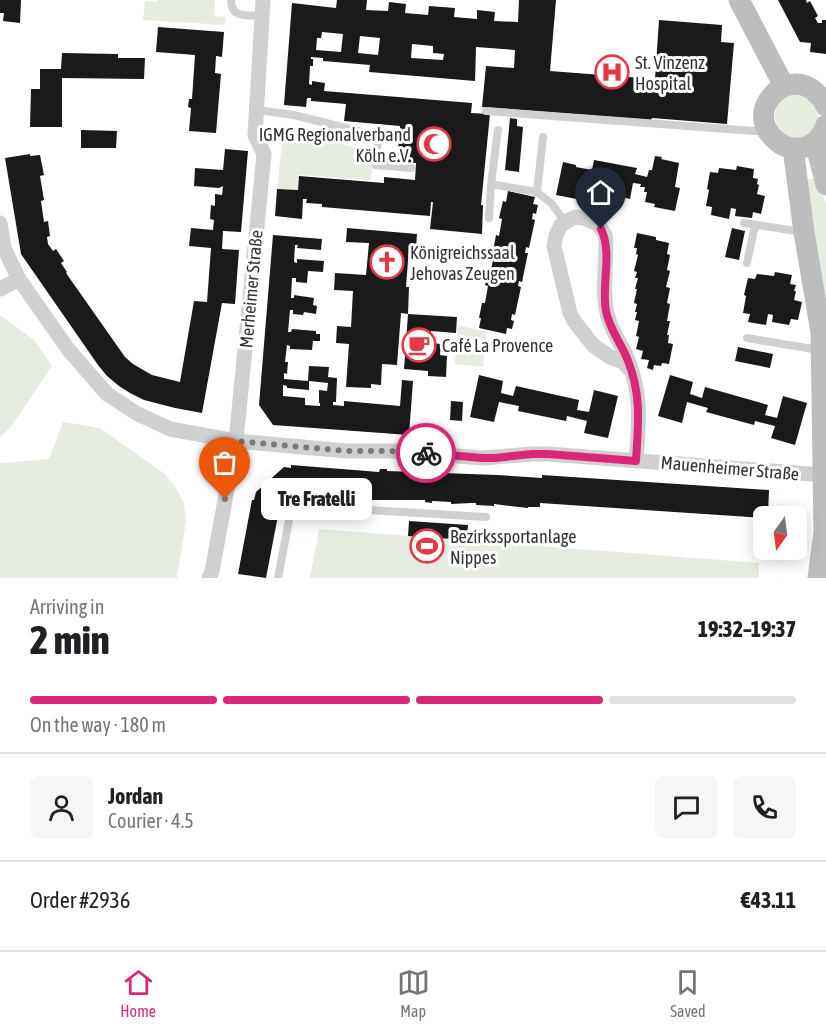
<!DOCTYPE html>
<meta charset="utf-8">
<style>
body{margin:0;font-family:"Asap Condensed",sans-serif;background:#f6f6f6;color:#202124;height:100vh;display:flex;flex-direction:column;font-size:22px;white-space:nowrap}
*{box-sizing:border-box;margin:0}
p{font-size:20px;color:#757577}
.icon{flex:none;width:33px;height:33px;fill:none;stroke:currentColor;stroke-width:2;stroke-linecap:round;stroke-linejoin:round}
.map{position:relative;height:578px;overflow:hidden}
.panel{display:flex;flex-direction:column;background:#fff;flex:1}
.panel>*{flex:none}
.needle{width:39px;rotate:194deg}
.tools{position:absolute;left:753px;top:506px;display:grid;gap:12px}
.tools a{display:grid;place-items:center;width:54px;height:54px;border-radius:9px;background:#fff;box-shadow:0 3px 15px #0003;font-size:30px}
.pin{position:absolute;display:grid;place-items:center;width:51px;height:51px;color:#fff;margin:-62px -26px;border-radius:50% 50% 50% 0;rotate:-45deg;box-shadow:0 0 6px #0007}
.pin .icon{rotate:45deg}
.courier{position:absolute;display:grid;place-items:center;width:60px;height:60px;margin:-30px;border:4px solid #db2777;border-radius:50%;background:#fff;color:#222;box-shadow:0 2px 8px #0007}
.bubble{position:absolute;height:42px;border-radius:9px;background:#fff;box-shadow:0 3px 15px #0003;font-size:20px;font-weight:800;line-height:42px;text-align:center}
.head em{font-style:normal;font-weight:800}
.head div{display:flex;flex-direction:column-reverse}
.head{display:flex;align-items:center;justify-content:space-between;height:102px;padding:0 30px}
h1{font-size:39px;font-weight:800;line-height:45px}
.bar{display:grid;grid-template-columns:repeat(4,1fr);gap:9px 6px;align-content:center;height:72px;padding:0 30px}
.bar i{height:8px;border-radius:4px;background:#e0e0e0}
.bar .on{background:#db2777}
.bar p{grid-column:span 4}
.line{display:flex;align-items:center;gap:15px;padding:0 30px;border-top:2px solid #e0e0e0}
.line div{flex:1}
.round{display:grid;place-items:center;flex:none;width:63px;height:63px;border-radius:9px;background:#f6f6f6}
.menu{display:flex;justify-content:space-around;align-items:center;height:84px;border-top:2px solid #e0e0e0;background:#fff;font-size:16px;color:#757577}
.menu a{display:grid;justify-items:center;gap:3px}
.menu .on{color:#db2777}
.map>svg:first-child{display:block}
.green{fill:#e6ecdf}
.building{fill:#1a1a1a;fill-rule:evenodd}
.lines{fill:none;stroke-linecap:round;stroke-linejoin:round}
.lane{stroke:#d0d0d0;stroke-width:8}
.street{stroke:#d0d0d0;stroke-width:15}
.secondary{stroke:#bdbdbd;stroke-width:21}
.done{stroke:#7a7a7a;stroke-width:6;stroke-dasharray:0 10.8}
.route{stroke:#db2777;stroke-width:8}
.labels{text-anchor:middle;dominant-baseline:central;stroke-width:6;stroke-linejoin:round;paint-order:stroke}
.poi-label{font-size:18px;fill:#333;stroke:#fff;text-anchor:start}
.street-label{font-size:18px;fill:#333;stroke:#fff}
</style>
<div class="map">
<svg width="826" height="578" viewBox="0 0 826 578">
<rect width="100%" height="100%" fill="#fff"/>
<path class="green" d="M158,0h57l-1,16 12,1 -1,8 -82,-5 2,-19 12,1z
M775 116a22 22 0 1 1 44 0a22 22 0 1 1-44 0Z
M284,125l90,29 -3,26 -72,-5 -1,15 -21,-1z
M819,178l7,27v91l-24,-116z
M0,315l35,26 17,25 -41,61 -11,10z
M458,325l29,7 -4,35 -28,-3z
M63,422l37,6 65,46 11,14 8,15 2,18 -9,57h-177v-115l49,-4z
M319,529l440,34v15h-449z"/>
<path class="building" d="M0,0h21l-1,23 -17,-2 1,-8h-4z
M337,0h30l-1,10 22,1 1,-9 17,2 -1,9 23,2 1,-9 26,2 -1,9 23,2v-9l18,2 -1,9 24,1 1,-22h37l-6,71 105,8 4,-59 63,5 -1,17 13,1 -7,81 -75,-6 -1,2 -169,-13 4,-41 28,2 1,-18 -39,-3 -1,34 -106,-9 1,-7 -47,-4v-3l-12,-1v2h2v7h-3l-1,18 3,1v-4l13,2 -1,8 148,12 -1,10 19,1 -9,91h2l-1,29 -52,-5 3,-27h-2l-1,14 -108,-9v-3l-16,-1 1,-4h-4l-1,20 -27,-3 2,-27 21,1 1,-14 85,7v-6l31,3 1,-17 -19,-1 3,-36 -56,-5 2,-17 -35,-3v-3h-4l-1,9 -22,-2 8,-102 44,5zM322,32l21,2 -2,18 -25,-2 1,-12h4zM360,36l20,2 -2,17 -20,-2zM412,44l21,2v7l11,1 -1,6 -32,-2z
M778,0h28l1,3 3,-2 8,15 -3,2 3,5h4v-3h4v34l-16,-2 1,-9 -11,-1z
M158,27l66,5 -2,25 -6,-1 -1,17 6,1 -5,59 -27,-2 2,-23 -3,-1 1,-8h3l3,-44 -39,-3z
M62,53l56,1v4h27l-1,21 -82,-1v49h-32l1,-38h9v-20h21z
M510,118l7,1v7l6,1 -4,45 -14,-2z
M81,130l36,1 -1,17h-35z
M225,149l23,2 -7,81 -18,-1 -1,18 17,1 -4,54 -13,-1 -20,110 -27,-5 -31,-8 -14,-7 -11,-7 -12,-10 -9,-11 -77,-111 -16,-96 25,-4v2l10,-1 4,20 -4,1 4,24 -3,1 3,21 4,-1 2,15 -3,1 1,7 5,7 3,-2 8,12 -3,2 6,9 -1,1 59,84 8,7 19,11 28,7 14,-81 13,1 4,-54 -22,-2 2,-18 22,2 1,-10 -4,-1 1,-14 4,1v-12l7,1 1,-9 -4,2 -25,-2 1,-18 28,2z
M655,156l7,1 -1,2 18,4 -4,24 5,1 -5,23 -21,-4 1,-3 -10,-2 2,-10h-3l1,-5h-5l1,-3 -8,-1 -3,16 -35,-9 -3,12 -36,-7 7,-33 13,3v2l16,3 2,-10 43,8 -2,6 12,3 2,-7h3z
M737,166l17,3 -1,9 5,1 -1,5 2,1 -2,9 8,2 -4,18 -8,-2 -1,6 -17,-2 1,-7 -5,-1 -2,11 -18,-4 1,-8 -6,-1 3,-16 -2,-1 3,-17 8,1 1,-5 17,2z
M508,191l27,6 -2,7 5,1 -2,9 -3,-1 -1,6 3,1 -6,28 -3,-1 -1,6h3l-6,29 -3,-1 -1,5 3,1 -6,28 -3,-1 -1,6 3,1 -2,8 -5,-1 -1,6 -27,-6 2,-10h-2l3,-15h3l3,-17 -3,-1 4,-16 2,1 4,-19h-2l3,-16 3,1 3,-17 -3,-1 4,-17 3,1z
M347,228l70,6 -1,14h-7l-3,39h3l-1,27 -7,-1 -4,52 -15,-1 -1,21 -10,-1v4l-25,-1 3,-43 -13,-1 1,-17 14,1 2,-36 -19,-1 1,-17 31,2 3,-32 -23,-1z
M732,228l13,3 -6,29 -14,-3z
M637,233l19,4v3l13,3 -2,11 3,1 -3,15 3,1 -4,16 4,1 -3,15 3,1 -3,17h3l-3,14h2l-1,8 5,1 -4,20 -7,-1 -1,3 -7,-1 -1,5 -6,-2 2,-8 -8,-1 2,-8 -7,-2 3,-12 -3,-1 3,-15 -4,-1 2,-8h-2l2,-8 -3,-1 3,-14h-2l3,-11h-3l2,-6 -3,-1 4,-16 -2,-1 1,-6h-3z
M273,235l49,4 -1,11 -24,-2 1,-3h-3l-1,17 3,1v-4l27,2 -1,11 -15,-1 -1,12 -11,-1v-4h-4l-1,20h3v-3l20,3 -1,7 4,1 -1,8 -12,-2 -1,3 -10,-1v-4h-3l-2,22h3l1,-3 24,2v3h4v7h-7l-1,9 -22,-1v-3l-3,-1 -2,17h3l-1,12 -3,-1v6l24,2 1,-15 20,1 -1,10 9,1 -1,24h-3v3l11,1v-5l56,5 2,-26 11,1 -4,54 -136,-10 -14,-20zM309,381l19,2 -1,8 -8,-1v13h1v3l-15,-1v-7l-22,-2v-11l4,1v2l22,2z
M775,272l17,3 -2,9 6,1 -2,6h2l-2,9 8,2 -4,18 -7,-1 -2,6 -17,-3 1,-7 -5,-1 -2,11 -18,-3 2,-8 -7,-1 3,-17 -2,-1 4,-17 7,1 2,-5 17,2z
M408,314l49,3 -1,16 -25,-2 -1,12 11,1 -1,11 7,1 -1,21 -18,-1v-5l-24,-2z
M738,347l35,7 -3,14 -35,-7z
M479,375l24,6 -2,12 12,3 3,-10 63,14 -2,10 12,2 5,-22 24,6 -10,42 -24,-5 3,-12 -20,-5 -1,5 -48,-10 1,-5 -20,-4 -5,20 -24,-5z
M670,375l23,7 -3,12 12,4 3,-11 63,18 -3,10 12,3 6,-22 24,7 -12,42 -24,-7 4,-12 -20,-5 -1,4 -48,-13 2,-4 -21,-6 -5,21 -24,-7z
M451,401l12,1 -1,19 -12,-1z
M291,465l88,7 1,-3h7v2l110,4 45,3v-3l227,15 -1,26h-4v2l-224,-15v4h-12v1l-34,-4v2l-18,-1v-2h-5l-20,1v-2l-19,-1v2l-7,-1v-2h-61l-71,-6 -2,13 -11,-2 -14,73 -28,-4 14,-74h2l2,-8 28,-25 7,1z
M409,521l59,4 -1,15 -59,-4z"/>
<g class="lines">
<path class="lane" d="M231,0c0,19 17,15 31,16
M257,110l37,5 84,21 -2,29 35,3
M486,111l280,21
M498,130l-7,54 46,8
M543,137l-6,55 15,12 13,18
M489,218l2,-34
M744,223l59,9
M747,263l8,-38
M747,338l72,12
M278,578l12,-63 12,-9 184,11"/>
<path class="street" d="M0,223l4,25 15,31 49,70 39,45 29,19 34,16 66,12 110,10h52l84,7 50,-4h16l275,21
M0,289l19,-10
M632,372l-9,-10 -13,-5 -17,-12 -19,-24 -4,-8 -16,-67 2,-11 5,-10 10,-6 5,-2 8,1 14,6 7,11 1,8c0,23 -4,48 1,70 3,17 15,31 21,47 14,35 11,64 8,101
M209,578l3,-7 24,-130 28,-287 -9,-19 8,-135"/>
<path class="secondary" d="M739,0l45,86
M826,106c-3,-7 -6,-10 -11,-14 -29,-27 -75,22 -37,50 8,7 21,8 30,4 9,-4 15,-12 18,-21
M815,142l11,43
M793,148l11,84 17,100 3,200 -6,46"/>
</g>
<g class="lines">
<path class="done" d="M225,499l11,-58 110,10h41l39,2"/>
<path class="route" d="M426,453l56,5h13l37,-4h16l88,7c2,-36 6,-65 -8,-100 -6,-17 -19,-32 -22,-50 -5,-27 7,-57 -5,-82"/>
</g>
<defs>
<g id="hospital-ring" transform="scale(1.725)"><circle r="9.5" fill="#fff" stroke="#e63946" stroke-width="1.5"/><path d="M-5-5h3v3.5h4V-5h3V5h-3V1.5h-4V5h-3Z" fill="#e63946"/></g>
<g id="mosque-ring" transform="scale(1.725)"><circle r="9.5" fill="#fff" stroke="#e63946" stroke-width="1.5"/><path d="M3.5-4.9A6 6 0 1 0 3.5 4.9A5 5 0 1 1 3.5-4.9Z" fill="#e63946"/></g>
<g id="church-ring" transform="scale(1.725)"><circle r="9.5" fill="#fff" stroke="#e63946" stroke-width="1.5"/><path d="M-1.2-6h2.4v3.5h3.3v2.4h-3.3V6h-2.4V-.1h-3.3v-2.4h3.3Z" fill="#e63946"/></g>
<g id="cafe-ring" transform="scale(1.725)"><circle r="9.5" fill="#fff" stroke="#e63946" stroke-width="1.5"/><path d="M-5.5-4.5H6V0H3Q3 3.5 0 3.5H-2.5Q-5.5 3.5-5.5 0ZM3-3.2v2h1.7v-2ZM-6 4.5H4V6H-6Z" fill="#e63946"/></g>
<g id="stadium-ring" transform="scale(1.725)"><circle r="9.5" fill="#fff" stroke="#e63946" stroke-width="1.5"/><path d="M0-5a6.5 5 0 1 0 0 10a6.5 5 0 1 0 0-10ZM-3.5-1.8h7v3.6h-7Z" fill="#e63946"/></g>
</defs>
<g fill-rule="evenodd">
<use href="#hospital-ring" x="612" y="72"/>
<use href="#mosque-ring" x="434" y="144"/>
<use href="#church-ring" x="387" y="262"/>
<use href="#cafe-ring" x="419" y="345"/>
<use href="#stadium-ring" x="427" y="546"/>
</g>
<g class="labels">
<g class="poi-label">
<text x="635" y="62">St. Vinzenz<tspan x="635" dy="21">Hospital</tspan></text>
<text x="411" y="134" text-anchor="end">IGMG Regionalverband<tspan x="411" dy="21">Köln e.V.</tspan></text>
<text x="410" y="252">Königreichssaal<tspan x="410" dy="21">Jehovas Zeugen</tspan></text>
<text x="442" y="345">Café La Provence</text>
<text x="450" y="536">Bezirkssportanlage<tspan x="450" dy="21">Nippes</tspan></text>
</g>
<g class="street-label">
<text transform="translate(251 289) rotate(-85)">Merheimer Straße</text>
<text transform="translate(730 468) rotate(5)">Mauenheimer Straße</text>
</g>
</g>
</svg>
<div class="tools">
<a><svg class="needle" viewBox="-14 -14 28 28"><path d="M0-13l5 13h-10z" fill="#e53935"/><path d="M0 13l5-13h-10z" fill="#757577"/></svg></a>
</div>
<div class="pin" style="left:225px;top:499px;background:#ea580c"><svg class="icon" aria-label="bag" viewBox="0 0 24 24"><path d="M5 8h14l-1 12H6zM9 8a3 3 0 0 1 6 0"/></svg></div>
<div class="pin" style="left:601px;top:229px;background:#1f2937"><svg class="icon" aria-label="home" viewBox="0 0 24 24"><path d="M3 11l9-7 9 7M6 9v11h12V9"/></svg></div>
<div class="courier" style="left:426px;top:453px"><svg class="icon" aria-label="bike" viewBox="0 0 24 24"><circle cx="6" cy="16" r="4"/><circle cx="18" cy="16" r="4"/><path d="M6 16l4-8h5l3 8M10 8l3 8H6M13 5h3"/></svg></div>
<div class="bubble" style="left:261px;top:478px;width:111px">Tre Fratelli</div>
</div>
<section class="panel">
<div class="head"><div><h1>2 min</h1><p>Arriving in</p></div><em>19:32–19:37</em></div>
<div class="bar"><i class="on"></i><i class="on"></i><i class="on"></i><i></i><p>On the way · 180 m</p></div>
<div class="line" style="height:108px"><a class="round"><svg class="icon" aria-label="person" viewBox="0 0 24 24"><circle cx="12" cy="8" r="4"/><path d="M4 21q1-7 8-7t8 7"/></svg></a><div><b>Jordan</b><p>Courier · 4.5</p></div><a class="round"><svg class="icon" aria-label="chat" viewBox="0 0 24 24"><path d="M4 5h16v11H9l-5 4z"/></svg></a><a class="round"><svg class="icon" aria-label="phone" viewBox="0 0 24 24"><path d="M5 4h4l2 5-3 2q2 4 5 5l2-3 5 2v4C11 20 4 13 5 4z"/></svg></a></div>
<div class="line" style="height:78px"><div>Order #2936</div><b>€43.11</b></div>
</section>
<nav class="menu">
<a class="on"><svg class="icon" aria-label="home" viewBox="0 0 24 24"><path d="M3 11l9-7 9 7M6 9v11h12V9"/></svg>Home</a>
<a><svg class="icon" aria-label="map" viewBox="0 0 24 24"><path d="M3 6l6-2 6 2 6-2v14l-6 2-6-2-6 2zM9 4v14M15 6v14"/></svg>Map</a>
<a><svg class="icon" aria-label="saved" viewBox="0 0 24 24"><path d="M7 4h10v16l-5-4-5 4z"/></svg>Saved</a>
</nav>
